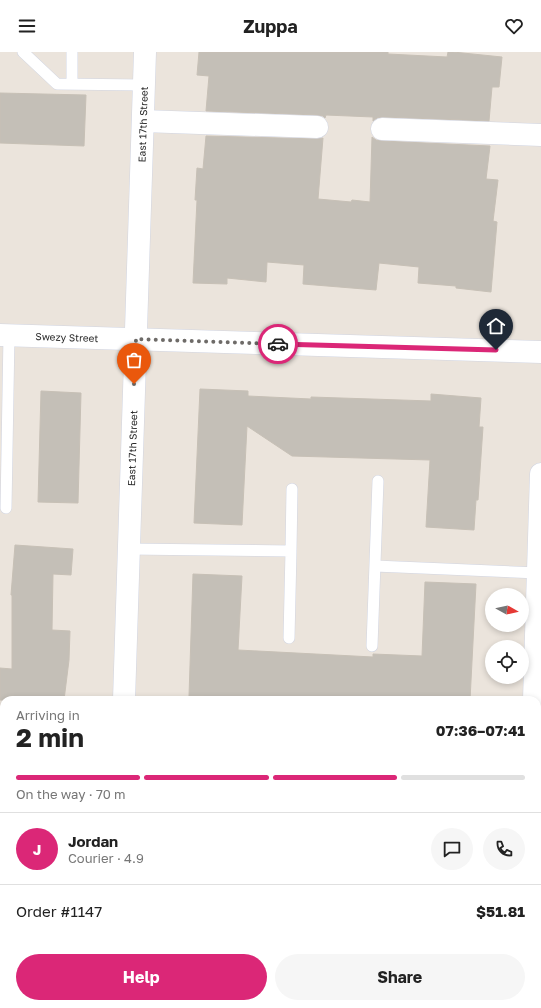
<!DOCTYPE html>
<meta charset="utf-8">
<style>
body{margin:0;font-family:"Golos Text",sans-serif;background:#f6f6f6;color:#222;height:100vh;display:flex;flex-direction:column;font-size:15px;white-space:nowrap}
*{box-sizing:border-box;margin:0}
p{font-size:13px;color:#767676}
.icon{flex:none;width:22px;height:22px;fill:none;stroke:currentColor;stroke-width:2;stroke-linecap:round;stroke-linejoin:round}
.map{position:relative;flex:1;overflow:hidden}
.panel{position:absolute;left:0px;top:644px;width:541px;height:312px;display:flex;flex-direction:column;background:#fff;border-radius:12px 12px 0 0;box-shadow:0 2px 6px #0003}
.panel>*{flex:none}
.needle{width:26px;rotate:98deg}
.fabs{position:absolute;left:485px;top:536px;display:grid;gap:8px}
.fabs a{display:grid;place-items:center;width:44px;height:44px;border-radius:50%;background:#fff;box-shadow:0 2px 6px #0003;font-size:20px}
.pin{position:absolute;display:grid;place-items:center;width:34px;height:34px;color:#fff;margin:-41px -17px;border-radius:50% 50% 50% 0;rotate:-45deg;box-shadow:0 0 4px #0007}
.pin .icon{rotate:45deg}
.courier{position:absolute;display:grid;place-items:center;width:40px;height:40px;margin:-20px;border:3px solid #db2777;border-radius:50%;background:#fff;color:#222;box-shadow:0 1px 5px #0007}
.head em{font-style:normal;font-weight:700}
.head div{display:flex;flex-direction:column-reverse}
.head{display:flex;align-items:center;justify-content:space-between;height:68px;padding:0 16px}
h1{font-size:26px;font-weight:700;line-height:30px}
.bar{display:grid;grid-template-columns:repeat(4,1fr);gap:6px 4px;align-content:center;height:48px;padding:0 16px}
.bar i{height:5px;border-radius:3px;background:#e0e0e0}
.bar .current{background:#db2777}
.bar p{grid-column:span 4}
.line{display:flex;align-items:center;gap:10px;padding:0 16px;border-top:1px solid #e0e0e0}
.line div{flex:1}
.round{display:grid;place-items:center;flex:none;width:42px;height:42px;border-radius:21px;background:#f6f6f6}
.primary-button{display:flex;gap:8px;margin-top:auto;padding:8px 16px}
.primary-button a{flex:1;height:46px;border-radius:24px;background:#db2777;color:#fff;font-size:16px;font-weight:700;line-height:46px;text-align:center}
.primary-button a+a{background:#f6f6f6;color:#222}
header{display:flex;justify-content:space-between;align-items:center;height:52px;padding:0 16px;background:#fff;font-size:18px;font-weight:700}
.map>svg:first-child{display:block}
.building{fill:#c4bfb7;stroke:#c7c0b6}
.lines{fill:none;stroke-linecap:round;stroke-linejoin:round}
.lane-casing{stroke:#d1d5e2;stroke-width:12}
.street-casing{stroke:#d1d5e2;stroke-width:23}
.lane{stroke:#fff;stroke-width:11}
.street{stroke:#fff;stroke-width:22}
.done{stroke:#6e6b68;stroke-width:4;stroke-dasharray:0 7.2}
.route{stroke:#db2777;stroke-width:5}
.labels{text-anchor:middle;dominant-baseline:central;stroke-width:4;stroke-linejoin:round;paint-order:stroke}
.street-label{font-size:10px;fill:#2a2a2a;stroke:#fff}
</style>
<header><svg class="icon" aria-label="menu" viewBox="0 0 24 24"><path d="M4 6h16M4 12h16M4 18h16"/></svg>Zuppa<svg class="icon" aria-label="heart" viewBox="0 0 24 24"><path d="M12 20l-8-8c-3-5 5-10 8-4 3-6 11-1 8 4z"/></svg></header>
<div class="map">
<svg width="541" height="956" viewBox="0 0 541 956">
<rect width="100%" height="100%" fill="#ebe4dc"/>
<path class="building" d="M199,0h189v2l59,3 1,-5h5l49,5 -3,30h-7l-3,34 -107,-4 -5,1 -4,3v-4l-47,-2 -1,3 -2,-2 -6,-1 -111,-4 3,-35 -12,-1z
M0,41l86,2 -2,51 -84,-3z
M206,84l111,3 6,-1 -5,61 33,3 1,-2 18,2 2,-65 4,3 6,1 108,5 -4,33 12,1 -5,41 4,1 -6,70 -35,-4v-2l-38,-3 1,-16 -40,-4 -3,27 -73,-6 1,-19 -37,-3 -1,20 -39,-4v6l-34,-1 4,-83h-2l2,-32 6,1z
M200,337l48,2v5l63,3v-2l120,4v-7l50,4 -2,29h4l-5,73h-2l-2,30 -48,-3 4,-67 -138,-4 -45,-30 -5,99 -48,-2z
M41,339l40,2 -3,110 -40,-1z
M15,493l58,4 -2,26 -18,-1 -1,56 18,1 -1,29 -5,40 -19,-2v2h-45v-32l12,1v-74h-1z
M193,522l49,2 -4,74 135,7v-3l49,2 3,-74 51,2 -6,116h-266v-4h-15z"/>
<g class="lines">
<g class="lane-casing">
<path id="lane" d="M23,0l34,32 87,1
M72,0v32
M6,456l3,-173
M129,497l162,2 1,-62
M375,514l163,7
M289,586l2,-87
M372,594l6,-165"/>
</g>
<g class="street-casing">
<g id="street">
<path d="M143,69l174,6"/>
<path d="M382,77l159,6"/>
<path id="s1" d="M0,283l541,17"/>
<path id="s2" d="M124,648l21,-648"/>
<path d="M534,648l7,-226"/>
<path d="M0,714h4"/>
<path d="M537,729h4"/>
<path d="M0,927h4"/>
<path d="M537,944h4"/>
<path d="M115,956v-4"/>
<path d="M525,956v-4"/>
</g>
</g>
<use href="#lane" class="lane"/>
<use href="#street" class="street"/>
</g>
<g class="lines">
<path class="done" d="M134,332l2,-45 142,5"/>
<path class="route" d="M278,292l218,6"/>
</g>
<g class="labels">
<g class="street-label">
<text stroke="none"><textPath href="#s2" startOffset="576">East 17th Street</textPath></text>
<text stroke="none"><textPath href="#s1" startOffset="67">Swezy Street</textPath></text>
<text stroke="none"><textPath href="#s2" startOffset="252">East 17th Street</textPath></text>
</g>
</g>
</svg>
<div class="fabs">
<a><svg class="needle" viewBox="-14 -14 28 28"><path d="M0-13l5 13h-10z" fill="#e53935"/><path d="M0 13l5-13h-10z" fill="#767676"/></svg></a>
<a><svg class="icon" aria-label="locate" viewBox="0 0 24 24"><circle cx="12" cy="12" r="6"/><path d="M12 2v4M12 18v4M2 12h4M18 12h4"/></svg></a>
</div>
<div class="pin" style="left:134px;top:332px;background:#ea580c"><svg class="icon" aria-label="bag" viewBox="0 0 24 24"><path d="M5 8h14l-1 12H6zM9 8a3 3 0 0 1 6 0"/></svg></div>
<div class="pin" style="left:496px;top:298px;background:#1f2937"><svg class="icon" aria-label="home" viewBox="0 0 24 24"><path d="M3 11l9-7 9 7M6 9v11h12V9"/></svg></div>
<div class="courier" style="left:278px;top:292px"><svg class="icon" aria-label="car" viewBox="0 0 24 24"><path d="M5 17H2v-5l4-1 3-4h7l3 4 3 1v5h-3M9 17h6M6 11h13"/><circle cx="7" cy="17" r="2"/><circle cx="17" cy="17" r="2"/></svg></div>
<section class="panel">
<div class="head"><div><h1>2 min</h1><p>Arriving in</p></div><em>07:36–07:41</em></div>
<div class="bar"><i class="current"></i><i class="current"></i><i class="current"></i><i></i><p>On the way · 70 m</p></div>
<div class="line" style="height:72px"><b class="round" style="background:#db2777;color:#fff">J</b><div><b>Jordan</b><p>Courier · 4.9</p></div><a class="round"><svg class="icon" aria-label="chat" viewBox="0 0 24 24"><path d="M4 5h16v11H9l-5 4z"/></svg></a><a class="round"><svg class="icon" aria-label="phone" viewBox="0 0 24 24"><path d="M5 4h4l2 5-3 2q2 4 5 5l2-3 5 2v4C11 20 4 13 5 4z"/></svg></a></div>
<div class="line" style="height:52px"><div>Order #1147</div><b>$51.81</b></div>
<div class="primary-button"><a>Help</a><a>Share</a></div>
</section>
</div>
